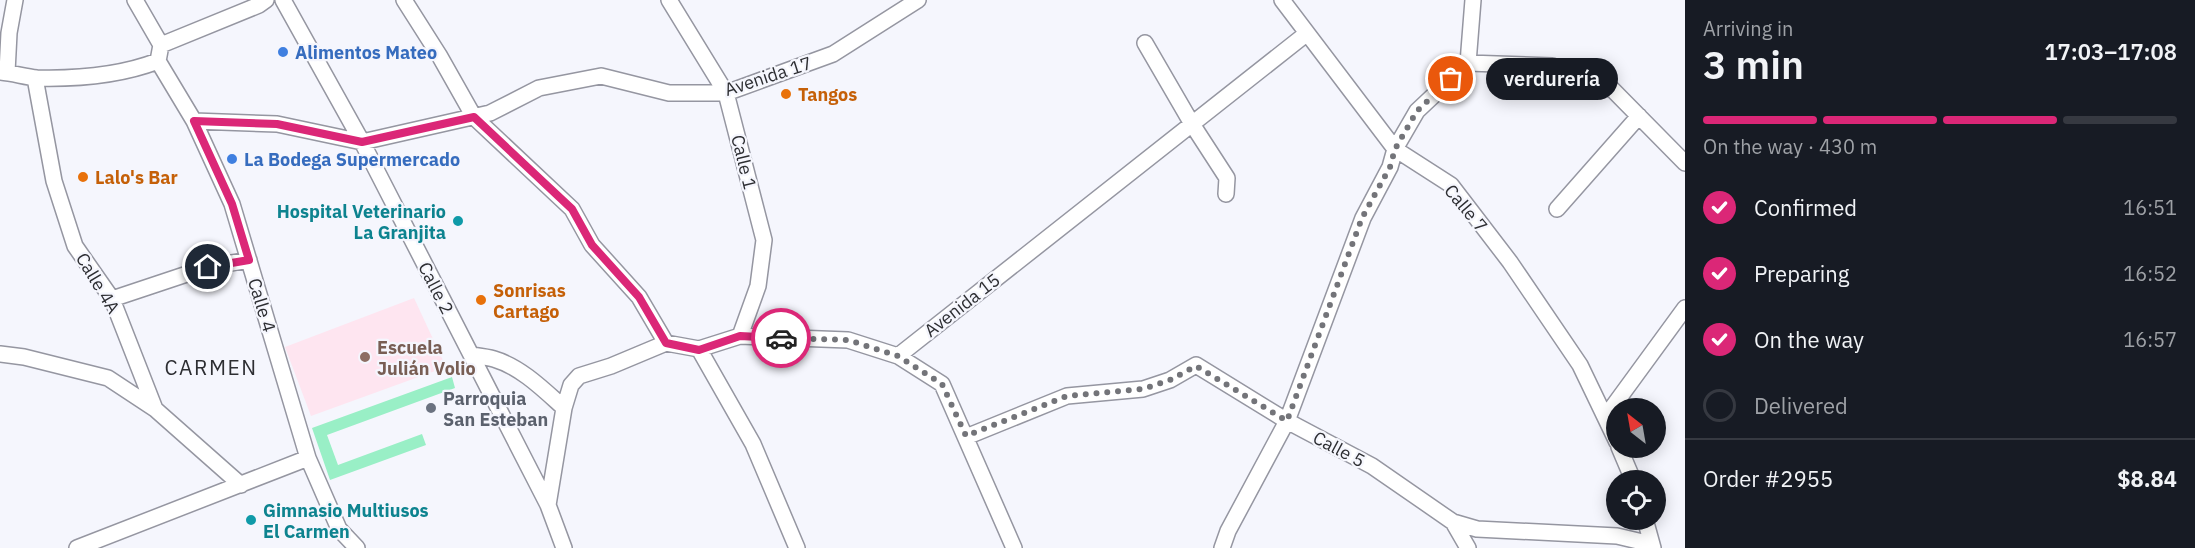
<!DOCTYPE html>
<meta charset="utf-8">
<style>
body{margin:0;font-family:"IBM Plex Sans",sans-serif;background:#242831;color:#f1f3f6;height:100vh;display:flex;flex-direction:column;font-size:22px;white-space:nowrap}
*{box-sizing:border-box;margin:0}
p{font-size:20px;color:#9ea1a6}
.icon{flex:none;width:33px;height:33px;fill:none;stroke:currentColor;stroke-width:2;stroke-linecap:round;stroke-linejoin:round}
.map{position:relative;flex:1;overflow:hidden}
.details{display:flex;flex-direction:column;background:#171b24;width:510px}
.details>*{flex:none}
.needle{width:39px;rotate:329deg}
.controls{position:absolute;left:1606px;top:398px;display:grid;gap:12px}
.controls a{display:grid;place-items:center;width:60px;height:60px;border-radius:50%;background:#171b24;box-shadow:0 3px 15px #0003;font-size:30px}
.pin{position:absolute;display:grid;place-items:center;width:51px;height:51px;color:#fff;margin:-26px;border:3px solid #fff;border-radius:50%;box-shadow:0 2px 6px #0007}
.courier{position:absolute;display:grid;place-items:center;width:60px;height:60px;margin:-30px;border:4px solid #db2777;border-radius:50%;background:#fff;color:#222;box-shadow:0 2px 8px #0007}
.bubble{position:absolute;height:42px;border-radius:21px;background:#171b24;box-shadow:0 3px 15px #0003;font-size:20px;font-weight:600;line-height:42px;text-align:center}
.head em{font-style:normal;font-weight:600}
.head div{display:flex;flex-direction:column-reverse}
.head{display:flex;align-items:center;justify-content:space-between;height:102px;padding:0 18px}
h1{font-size:39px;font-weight:600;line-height:45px}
.bar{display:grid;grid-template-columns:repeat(4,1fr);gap:9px 6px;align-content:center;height:72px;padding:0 18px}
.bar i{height:8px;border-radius:4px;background:#363941}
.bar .selected{background:#db2777}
.bar p{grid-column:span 4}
.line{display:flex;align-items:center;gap:15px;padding:0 18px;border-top:2px solid #363941}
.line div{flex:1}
ol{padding:0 18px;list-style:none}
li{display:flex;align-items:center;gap:18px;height:66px}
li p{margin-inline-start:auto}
li .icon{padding:6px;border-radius:50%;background:#db2777;color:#fff;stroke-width:4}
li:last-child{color:#9ea1a6}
li i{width:33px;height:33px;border:3px solid #363941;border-radius:50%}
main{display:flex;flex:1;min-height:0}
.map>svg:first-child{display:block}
.education{fill:#fee5f0}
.green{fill:#99efc6}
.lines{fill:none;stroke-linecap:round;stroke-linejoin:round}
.minor-casing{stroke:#9596a1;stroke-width:18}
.minor{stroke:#fff;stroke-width:15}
.done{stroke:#737479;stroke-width:6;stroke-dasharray:0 10.8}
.route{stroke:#db2777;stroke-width:8}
.shop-dot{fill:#3f7fe0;stroke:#f5f6fd;stroke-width:2}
.food-dot{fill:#e8710a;stroke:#f5f6fd;stroke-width:2}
.culture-dot{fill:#0f9aa8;stroke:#f5f6fd;stroke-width:2}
.education-dot{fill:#8d6e63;stroke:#f5f6fd;stroke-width:2}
.worship-dot{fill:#6b7280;stroke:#f5f6fd;stroke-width:2}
.labels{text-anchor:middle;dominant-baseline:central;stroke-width:4.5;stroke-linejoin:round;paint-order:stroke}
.shop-label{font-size:18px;font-weight:bold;fill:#366cbe;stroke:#f5f6fd;text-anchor:start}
.street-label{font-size:18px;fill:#2d2e32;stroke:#f5f6fd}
.food-label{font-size:18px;font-weight:bold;fill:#c56008;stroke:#f5f6fd;text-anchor:start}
.culture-label{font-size:18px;font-weight:bold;fill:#0d838f;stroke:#f5f6fd;text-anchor:end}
.education-label{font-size:18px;font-weight:bold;fill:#785e54;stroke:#f5f6fd;text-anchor:start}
.worship-label{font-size:18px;font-weight:bold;fill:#5b616d;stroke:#f5f6fd;text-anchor:start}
.quarter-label{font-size:21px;letter-spacing:1.5px;fill:#2d2e32;stroke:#f5f6fd}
</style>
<main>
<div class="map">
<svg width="1685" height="548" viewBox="0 0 1685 548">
<rect width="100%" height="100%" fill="#f5f6fd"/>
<path class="education" d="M414,298l32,69 -135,49 -26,-69z"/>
<path class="green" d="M452,377l3,11 -128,47 11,30 84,-31 4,11 -96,35 -18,-52z"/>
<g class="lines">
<g class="minor-casing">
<path id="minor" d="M135,0l26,45 -3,16 36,60 38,83 76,254 31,71 18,19
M283,0l79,142 186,363 16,43
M404,0l35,55 35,62 98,92 20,36 47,52 27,46
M669,0l57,93 38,147 -6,46 -18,50
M1282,0l113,149 56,36 59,77 70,103 37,77
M1145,43l47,81 35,54 -1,16
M161,45l98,-40 7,-5
M1468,63l84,3 61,24 72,73
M1468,63l5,-63
M0,72c13,1 25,5 37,6 41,1 82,-2 121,-17
M7,72l2,-39 6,-33
M35,78l19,103 21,65 37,53 43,110 86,76
M194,121l83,3 85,18 128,-29 49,-25 62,-12 68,17h57l107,-39 85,-54
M1557,209l82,-93
M112,299l96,-32 41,-7
M699,349l54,95 44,104
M0,354l24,3 84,21 47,31
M471,355c7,1 16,2 23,4 27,8 50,31 70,49
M898,356l44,28 72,164
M1606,416l79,-108
M966,437l101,-41 76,-7 27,-9 26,-15 91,56 85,45 81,56 15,26
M1619,447l14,33
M548,505l16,-97 7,-23 8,-9 32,-10 55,-23 33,6 41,-13 108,4 50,16 408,-322
M1645,519l8,29
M1453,522l24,7 140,7 34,8
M77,548l231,-90
M1222,548l6,-17 59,-110 76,-203 27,-51 5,-18 22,-38 51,-48"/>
</g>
<use href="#minor" class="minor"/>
</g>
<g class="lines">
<path class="done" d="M781,338l67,2 50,16 44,28 24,52 101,-40 76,-7 27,-9 26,-14 91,55 75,-203 28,-51 5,-18 22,-38 34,-32"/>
<path class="route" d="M208,267l41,-7 -17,-56 -38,-83 83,3 85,18 112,-25 98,92 20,36 47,52 27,46 33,7 41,-14 41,2"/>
</g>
<g class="shop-dot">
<circle cx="283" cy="52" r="6"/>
<circle cx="232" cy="159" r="6"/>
</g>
<g class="food-dot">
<circle cx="786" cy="94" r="6"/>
<circle cx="83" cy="177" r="6"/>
<circle cx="481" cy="300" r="6"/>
</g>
<g class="culture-dot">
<circle cx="458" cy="221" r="6"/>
<circle cx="251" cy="520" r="6"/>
</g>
<circle class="education-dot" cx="365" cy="357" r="6"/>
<circle class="worship-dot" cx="431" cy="408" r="6"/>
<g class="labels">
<g class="shop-label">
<text x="295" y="52">Alimentos Mateo</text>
<text x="244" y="159">La Bodega Supermercado</text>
</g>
<g class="street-label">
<text transform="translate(768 76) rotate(-18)">Avenida 17</text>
<text transform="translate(744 162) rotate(76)">Calle 1</text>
<text transform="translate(1466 208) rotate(50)">Calle 7</text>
<text transform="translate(98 283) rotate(59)">Calle 4A</text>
<text transform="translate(436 288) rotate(63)">Calle 2</text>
<text transform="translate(262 305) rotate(73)">Calle 4</text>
<text transform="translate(962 305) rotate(-38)">Avenida 15</text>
<text transform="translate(1339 449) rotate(28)">Calle 5</text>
</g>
<g class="food-label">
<text x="798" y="94">Tangos</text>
<text x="95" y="177">Lalo's Bar</text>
<text x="493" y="290">Sonrisas<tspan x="493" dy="21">Cartago</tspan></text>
</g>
<g class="culture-label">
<text x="446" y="211">Hospital Veterinario<tspan x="446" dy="21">La Granjita</tspan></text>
<text x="263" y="510" text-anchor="start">Gimnasio Multiusos<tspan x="263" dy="21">El Carmen</tspan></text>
</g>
<g class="education-label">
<text x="377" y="347">Escuela<tspan x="377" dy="21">Julián Volio</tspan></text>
</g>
<g class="worship-label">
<text x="443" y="398">Parroquia<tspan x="443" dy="21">San Esteban</tspan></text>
</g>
<g class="quarter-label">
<text x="211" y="367">CARMEN</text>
</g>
</g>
</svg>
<div class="controls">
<a><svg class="needle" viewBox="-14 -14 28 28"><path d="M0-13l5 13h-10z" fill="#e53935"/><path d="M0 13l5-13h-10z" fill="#9ea1a6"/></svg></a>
<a><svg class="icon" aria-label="locate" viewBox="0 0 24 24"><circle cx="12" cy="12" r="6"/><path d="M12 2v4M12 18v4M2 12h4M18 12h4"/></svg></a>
</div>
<div class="pin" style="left:1451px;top:79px;background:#ea580c"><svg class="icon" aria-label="bag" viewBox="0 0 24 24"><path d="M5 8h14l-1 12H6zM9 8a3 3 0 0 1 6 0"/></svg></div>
<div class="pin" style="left:208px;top:267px;background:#1f2937"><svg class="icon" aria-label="home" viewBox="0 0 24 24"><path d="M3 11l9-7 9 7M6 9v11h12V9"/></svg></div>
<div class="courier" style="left:781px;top:338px"><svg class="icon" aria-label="car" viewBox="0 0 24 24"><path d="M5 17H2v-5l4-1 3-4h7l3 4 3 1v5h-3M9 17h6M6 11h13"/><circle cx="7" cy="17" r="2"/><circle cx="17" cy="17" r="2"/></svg></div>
<div class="bubble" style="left:1486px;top:58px;width:132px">verdurería</div>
</div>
<section class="details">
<div class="head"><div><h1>3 min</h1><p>Arriving in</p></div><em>17:03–17:08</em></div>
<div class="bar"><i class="selected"></i><i class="selected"></i><i class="selected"></i><i></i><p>On the way · 430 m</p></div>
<ol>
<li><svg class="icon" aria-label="check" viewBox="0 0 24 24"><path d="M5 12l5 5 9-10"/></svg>Confirmed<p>16:51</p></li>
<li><svg class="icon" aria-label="check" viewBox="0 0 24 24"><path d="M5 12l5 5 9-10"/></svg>Preparing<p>16:52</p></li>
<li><svg class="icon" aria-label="check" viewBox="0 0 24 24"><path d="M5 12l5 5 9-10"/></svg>On the way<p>16:57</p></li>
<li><i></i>Delivered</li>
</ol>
<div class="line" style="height:78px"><div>Order #2955</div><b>$8.84</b></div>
</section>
</main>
